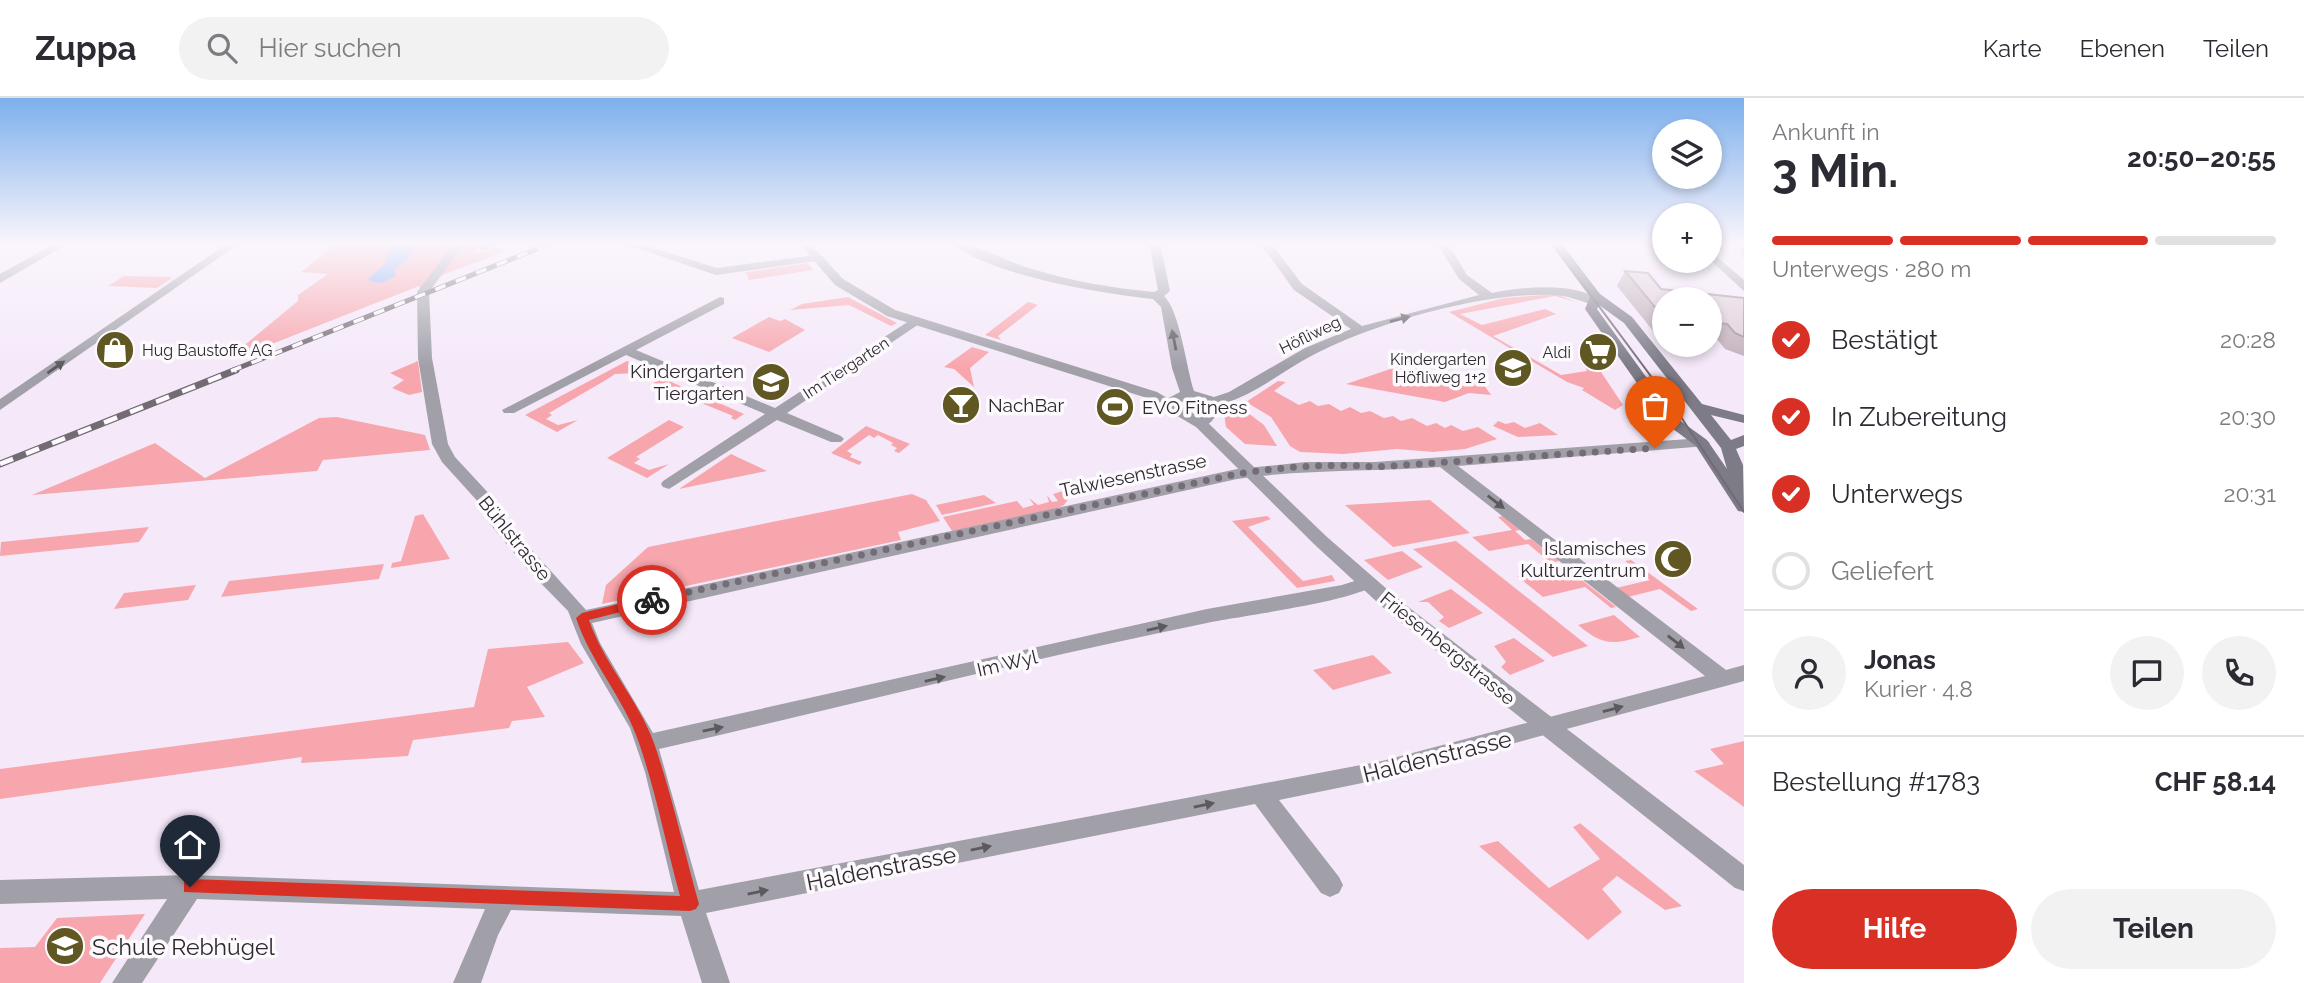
<!DOCTYPE html>
<html lang="de">
<meta charset="utf-8">
<style>
body{margin:0;font-family:Raleway,sans-serif;background:#f2f2f3;color:#2b2b33;height:100vh;display:flex;flex-direction:column;font-size:26px;white-space:nowrap}
*{box-sizing:border-box;margin:0}
p{font-size:23px;color:#7c7c81}
.icon{flex:none;width:38px;height:38px;fill:none;stroke:currentColor;stroke-width:2;stroke-linecap:round;stroke-linejoin:round}
.map{position:relative;flex:1;overflow:hidden}
.drawer{display:flex;flex-direction:column;background:#fff;width:560px}
.drawer>*{flex:none}
.fabs{position:absolute;left:1652px;top:21px;display:grid;gap:14px}
.fabs a{display:grid;place-items:center;width:70px;height:70px;border-radius:50%;background:#fff;box-shadow:0 4px 10px #0003;font-size:35px}
.pin{position:absolute;display:grid;place-items:center;width:60px;height:60px;color:#fff;margin:-72px -30px;border-radius:50% 50% 50% 0;rotate:-45deg;box-shadow:0 0 7px #0007}
.pin .icon{rotate:45deg}
.courier{position:absolute;display:grid;place-items:center;width:70px;height:70px;margin:-35px;border:5px solid #d93025;border-radius:50%;background:#fff;color:#222;box-shadow:0 2px 9px #0007}
.overview em{font-style:normal;font-weight:700}
.overview div{display:flex;flex-direction:column-reverse}
.overview{display:flex;align-items:center;justify-content:space-between;height:119px;padding:0 28px}
h1{font-size:46px;font-weight:700;line-height:52px}
.bar{display:grid;grid-template-columns:repeat(4,1fr);gap:10px 7px;align-content:center;height:84px;padding:0 28px}
.bar i{height:9px;border-radius:5px;background:#e1e1e2}
.bar .current{background:#d93025}
.bar p{grid-column:span 4}
.line{display:flex;align-items:center;gap:18px;padding:0 28px;border-top:2px solid #e1e1e2}
.line div{flex:1}
.round{display:grid;place-items:center;flex:none;width:74px;height:74px;border-radius:37px;background:#f2f2f3}
ol{padding:0 28px;list-style:none}
li{display:flex;align-items:center;gap:21px;height:77px}
li p{margin-inline-start:auto}
li .icon{padding:7px;border-radius:50%;background:#d93025;color:#fff;stroke-width:4}
li:last-child{color:#7c7c81}
li i{width:38px;height:38px;border:4px solid #e1e1e2;border-radius:50%}
.cta{display:flex;gap:14px;margin-top:auto;padding:14px 28px}
.cta a{flex:1;height:80px;border-radius:42px;background:#d93025;color:#fff;font-size:28px;font-weight:700;line-height:80px;text-align:center}
.cta a+a{background:#f2f2f3;color:#2b2b33}
header{display:flex;align-items:center;gap:42px;box-sizing:border-box;height:98px;padding:0 35px;background:#fff;border-bottom:2px solid #e1e1e2}
header strong{font-size:33px}
nav{display:flex;gap:38px;margin-inline-start:auto;font-size:24px}
.search{width:490px;height:63px;background:#f2f2f3;display:flex;align-items:center;gap:18px;box-sizing:border-box;padding:0 24px;border-radius:38px;color:#7c7c81;font-size:26px}
main{display:flex;flex:1;min-height:0}
.map>svg:first-child{display:block}
.green{fill:#f8a6ad}
.water{fill:#7da9f2}
.lines{fill:none;stroke-linecap:round;stroke-linejoin:round}
.minor{fill:#a1a0a8;fill-rule:evenodd}
.tertiary{fill:#a1a0a8;fill-rule:evenodd}
.secondary{fill:#7c7b86;fill-rule:evenodd}
.tram{stroke:#726b74;stroke-width:2}
.rail-far1-casing{stroke:#726b74;stroke-width:5}
.rail-casing{stroke:#726b74;stroke-width:7}
.rail-far1{stroke:#fcfafd;stroke-width:3.5;stroke-dasharray:11;stroke-linecap:butt}
.rail{stroke:#fcfafd;stroke-width:4.5;stroke-dasharray:14;stroke-linecap:butt}
.wall{fill:#c0afb8}
.shaded-wall{fill:#9c8f96}
.building{fill:#dfccd6;stroke:#9c8f96;stroke-width:2}
.oneway{fill:#5c595f}
.route{fill:#d93025}
.done{stroke:#746c76;stroke-width:7;stroke-dasharray:0 12.6}
.labels{text-anchor:middle;dominant-baseline:central;stroke-width:7;stroke-linejoin:round;paint-order:stroke}
.far-street-label{font-size:16px;fill:#2e292f;stroke:#fcfafd}
.far-poi-label{font-size:16px;fill:#2e292f;stroke:#fcfafd;text-anchor:end}
.poi-label{font-size:19px;fill:#2e292f;stroke:#fcfafd;text-anchor:end}
.street-label{font-size:19px;fill:#2e292f;stroke:#fcfafd}
.near-street-label{font-size:23px;fill:#2e292f;stroke:#fcfafd}
.near-poi-label{font-size:23px;fill:#2e292f;stroke:#fcfafd;text-anchor:start}
</style>
<header>
<strong>Zuppa</strong>
<div class="search"><svg class="icon" aria-label="search" viewBox="0 0 24 24"><circle cx="10" cy="10" r="6"/><path d="M15 15l6 6"/></svg>Hier suchen</div>
<nav><a>Karte</a><a>Ebenen</a><a>Teilen</a></nav>
</header>
<main>
<div class="map">
<svg width="1744" height="885" viewBox="0 0 1744 885">
<rect width="100%" height="100%" fill="#f5e9f9"/>
<path class="green" d="M337,145h120l-37,46 -1,-3 -165,65 -19,2 63,-52v-6l30,-21 -27,-2z
M463,145h16l-4,11 21,-7 10,4 -69,26z
M808,165l5,7 -64,10 -3,-8z
M124,178l45,1 3,1 -15,10 -49,-2z
M1556,196l20,8 -21,-6 -95,18 22,11 63,-16 11,5 -63,22 68,39 26,-4 -3,-6 13,1 26,39 -8,5 -33,-20 2,-2 -17,-6 -118,-70 55,-14z
M848,199l49,26 -6,3 -42,-21 -59,5 12,-6z
M1028,204l10,3 -40,31 3,4 -16,-5z
M769,219l11,4 5,-2 20,11 -36,22 -37,-14z
M972,249l17,5 -19,16 4,19 -20,-18 -10,-2z
M418,263l4,31 -13,3 -17,-7 12,-8 -14,-7z
M627,263l30,12 -11,7 -10,-7 -21,1 -9,6 -57,33 3,2 -6,4 12,6 20,-5 -21,12 -32,-17z
M1411,264l36,16 37,7 7,10 -22,-2 -24,9 -99,-18z
M662,280l82,36 -9,6 -4,-2 2,-2 -80,-33z
M1278,283l8,1 -12,9 25,14 11,-4 8,5 11,-2 12,7 9,-4 11,6 9,-2 14,7 9,-2 8,5 11,-3 15,8 9,-3 9,5 6,-3 12,6 15,-4 19,12 -32,10 -32,3 -36,-3 -54,5 -43,-2 -10,-6 -19,-29 -25,-15z
M1236,306l28,21 13,21 -32,-2 -19,-17 -2,-13z
M337,319l88,18 5,15 -107,10 -6,11 -285,24 123,-52 50,35 114,-60z
M669,322l15,7 -48,30 4,2 -6,4 15,7 20,-6 -22,14 -40,-20z
M1498,323l8,3 8,-2 11,6 15,-5 18,12 -40,2 -25,-11z
M866,328l44,18 -11,9 -5,-2 3,-3 -6,-3 2,-2 -15,-8 -4,3 -5,-3 -22,16 5,3 -2,3 12,5 -3,3 -28,-12z
M731,356l36,17 -88,18z
M1063,393l6,7 -5,7 -8,4 -104,22 -9,-14 74,-16 6,7 11,-3 -5,-7 9,7 11,-3 -2,-7 5,7 6,-1 -5,-7z
M912,396l14,6 14,21 -42,11 3,8 -299,64 4,-19 42,-38z
M984,397l12,8 -54,12 -6,-10z
M1430,402l40,33 -77,14 -48,-42z
M423,416l27,45 -59,9 1,-5 9,-2 14,-45z
M1267,418l4,3 -23,8 55,54 29,-6 3,6 -38,7 -65,-67z
M1503,418l17,14 -5,1 10,9 6,-1 28,22 -8,2 -23,-19 -39,7 -17,-14 40,-7 -14,-13z
M149,429l-10,15 -139,14 1,-14z
M1456,443l132,105 -35,11 -140,-108z
M1402,453l21,16 -35,13 -24,-20z
M1631,462l67,49 -7,2 -31,-22 -32,8 -12,-9 34,-8 -25,-19z
M384,466l-5,15 -158,18 8,-16z
M1563,467l53,42 -5,1 -26,-21 -42,10 -26,-21z
M196,487l-8,15 -74,9 10,-16z
M1451,491l32,24 -34,15 -10,-7 5,-4 -16,-15h-10z
M1614,517l26,22c-29,8 -38,8 -62,-12z
M1514,540l31,23 -35,14 -9,-8 5,-5 -12,-16z
M568,544l16,21 -57,24 18,30 -33,4 -3,7 -96,12 -5,16 -107,7 1,-6 -302,42v-30l474,-62 14,-58z
M1373,557l19,18 -59,17 -20,-20z
M1744,643v66l-50,-36 30,-7 -14,-15z
M1581,725v1l101,82 -17,4 -48,-34 -15,13 20,23 -34,28 -109,-94 19,-5 51,47 51,-29 -27,-32z
M145,816l-45,69h-100v-35l35,-1 22,-29z"/>
<path class="water" d="M380,145h37l-8,14 -14,12v7c-9,6 -18,10 -27,3l17,-15 4,-15z"/>
<g class="lines">
<path class="minor" d="M56,145h13l-69,40v-9z
M228,145h12l-240,167v-11z
M454,145h11l-36,49 3,66 16,86 7,13 38,41 10,20 83,92 651,-141 69,-7h69l327,-24 8,5 -3,3 -249,20 268,204 18,-5v16l-362,98 -103,21 60,77 4,8 -4,8 -9,4 -9,-4 -66,-89 -549,109 24,70h-28l-21,-67 -170,-6 -13,25 -17,48h-28l32,-74 -288,-10 -55,84h-30l55,-84 -167,5v-24l190,-5 484,17 -29,-120 -15,-44 -49,-84 -13,-33 -40,-41 -38,-46 -10,-20 -38,-42 -10,-18 -14,-86 -1,-66zM1440,369l265,209 -323,85 -683,129 -40,-141c183,-42 365,-89 548,-126 27,-6 158,-23 169,-40l-9,-6 -25,8 -135,24 -554,124 -53,-90 -8,-20 645,-144c68,-10 135,-7 203,-12z
M622,145h16l79,25 99,-13 6,3 -6,3 -100,14z
M952,145c25,0 52,18 77,25 41,13 83,20 125,24l4,-2 -9,-47h11l10,48 -6,5c16,15 22,71 30,95l20,6 15,-5 76,-44 46,-19 -57,-39 -34,-47h11l31,41 60,42 117,-31 -20,-16 -22,-36h11l19,32 25,18c29,-6 84,-12 108,8l-6,4c-14,-4 -27,-10 -42,-10 -68,-3 -178,28 -239,60 -31,16 -59,41 -94,50 2,7 -10,22 -18,23l-7,-4 12,-16 -3,-5 -14,-4 -23,8 -7,-4 21,-11 -8,-24 -11,-61 -8,-8c-50,-5 -165,-24 -201,-56z
M1710,153l34,29v11l-34,-31z
M720,199l4,1v6l-88,46 139,58 137,-89 10,3 -135,91 54,23 3,3 -3,3h-10l-54,-22 -108,69 -6,-2 -2,-3 2,-3 102,-67 -139,-59 -112,58h-10l-2,-3z"/>
<path class="tertiary" d="M799,145h11l33,36 52,31 262,82 49,29 121,116 76,66 341,262v26l-9,-3 -346,-275 -74,-68 -119,-118 -49,-29 -260,-82 -52,-31z"/>
<path class="secondary" d="M1550,145h11l39,51 32,23 70,87 42,11v8l-33,-8 20,25 13,-5v11l-8,3 7,16 1,47 -6,-1 -42,-65 -31,-23 -80,-114 5,-12zM1599,207l25,18 97,125 6,21 -20,-29 -32,-23 -78,-108z"/>
<path class="tram" d="M1552,145l127,171 65,98"/>
<g class="rail-far1-casing">
<path id="rail-far1" d="M231,273l321,-128"/>
</g>
<g class="rail-casing">
<path id="rail" d="M0,366l236,-94"/>
</g>
<use href="#rail-far1" class="rail-far1"/>
<use href="#rail" class="rail"/>
</g>
<path class="wall" d="M1744,147v14l-4,-8z
M1625,173l36,18 83,9v58l-19,-7 -8,-10 -7,-1v-39h-46v43h-2l-45,-56z"/>
<path class="shaded-wall" d="M479,145h23l-21,8z"/>
<path class="building" d="M1625,173l23,2 13,16 83,9v39l-9,-4 -8,-9 -17,-2v-23h-46v19z"/>
<defs><path id="oneway-solid" d="M-6-.8H1V-3.2L6.5 0L1 3.2V.8H-6Z" transform="scale(1.75)"/></defs>
<g class="oneway">
<use href="#oneway-solid" transform="translate(1400 221) rotate(-14)"/>
<use href="#oneway-solid" transform="translate(1174 242) rotate(-101)"/>
<use href="#oneway-solid" transform="translate(56 269) rotate(-35)"/>
<use href="#oneway-solid" transform="translate(1496 404) rotate(38)"/>
<use href="#oneway-solid" transform="translate(1157 530) rotate(-13)"/>
<use href="#oneway-solid" transform="translate(1676 544) rotate(38)"/>
<use href="#oneway-solid" transform="translate(935 581) rotate(-13)"/>
<use href="#oneway-solid" transform="translate(1613 611) rotate(-15)"/>
<use href="#oneway-solid" transform="translate(713 631) rotate(-11)"/>
<use href="#oneway-solid" transform="translate(1204 707) rotate(-11)"/>
<use href="#oneway-solid" transform="translate(981 750) rotate(-11)"/>
<use href="#oneway-solid" transform="translate(758 794) rotate(-11)"/>
</g>
<linearGradient id="sky" x2="0" y2="1"><stop stop-color="#7db0ec"/><stop offset="0.54" stop-color="#faf5fc"/><stop offset="1" stop-color="#faf5fc" stop-opacity="0"/></linearGradient>
<rect width="1744" height="269" fill="url(#sky)"/>
<path class="route" d="M652,498l6,4 -2,3 -67,17c15,44 49,79 65,123 18,52 30,108 45,161l-3,5 -6,2 -506,-19v-11l6,-2 490,17c-14,-51 -24,-104 -41,-153 -15,-45 -48,-80 -63,-125l6,-5z"/>
<g class="lines">
<path class="done" d="M652,502l585,-126c45,-7 93,-11 138,-7l280,-19"/>
</g>
<defs>
<g id="shop-disc" transform="scale(2.0125)"><circle r="9.5" fill="#605723" stroke="#fcfafd"/><path d="M-5-2.5h2.3a2.7 3.5 0 0 1 5.4 0H5L5.5 6h-11ZM-1.5-2.5h3a1.5 2.3 0 0 0-3 0Z" fill="#fff"/></g>
<g id="supermarket-disc" transform="scale(2.0125)"><circle r="9.5" fill="#605723" stroke="#fcfafd"/><path d="M-6-5.5h2.5l.6 2H6L4.5 2H-2.5L-4.4-4H-6ZM-1.5 3.2a1.3 1.3 0 1 0 .1 0ZM3 3.2a1.3 1.3 0 1 0 .1 0Z" fill="#fff"/></g>
<g id="school-disc" transform="scale(2.0125)"><circle r="9.5" fill="#605723" stroke="#fcfafd"/><path d="M0-5L7-2L0 1L-7-2ZM-4 1L0 2.5L4 1V4Q0 6-4 4Z" fill="#fff"/></g>
<g id="bar-disc" transform="scale(2.0125)"><circle r="9.5" fill="#605723" stroke="#fcfafd"/><path d="M-6-5H6L.8 .8V4.5H3.5V6h-7V4.5H-.8V.8Z" fill="#fff"/></g>
<g id="stadium-disc" transform="scale(2.0125)"><circle r="9.5" fill="#605723" stroke="#fcfafd"/><path d="M0-5a6.5 5 0 1 0 0 10a6.5 5 0 1 0 0-10ZM-3.5-1.8h7v3.6h-7Z" fill="#fff"/></g>
<g id="mosque-disc" transform="scale(2.0125)"><circle r="9.5" fill="#605723" stroke="#fcfafd"/><path d="M3.5-4.9A6 6 0 1 0 3.5 4.9A5 5 0 1 1 3.5-4.9Z" fill="#fff"/></g>
</defs>
<g fill-rule="evenodd">
<use href="#shop-disc" x="115" y="252"/>
<use href="#supermarket-disc" x="1598" y="254"/>
<use href="#school-disc" x="1513" y="270"/>
<use href="#school-disc" x="771" y="284"/>
<use href="#bar-disc" x="961" y="307"/>
<use href="#stadium-disc" x="1115" y="309"/>
<use href="#mosque-disc" x="1673" y="461"/>
<use href="#school-disc" x="65" y="848"/>
</g>
<g class="labels">
<g class="far-street-label">
<text transform="translate(1310 237) rotate(-26)">Höfliweg</text>
<text transform="translate(846 270) rotate(-33)">Im Tiergarten</text>
</g>
<g class="far-poi-label">
<text x="142" y="252" text-anchor="start">Hug Baustoffe AG</text>
<text x="1571" y="254">Aldi</text>
<text x="1486" y="261">Kindergarten<tspan x="1486" dy="18">Höfliweg 1+2</tspan></text>
</g>
<g class="poi-label">
<text x="744" y="273">Kindergarten<tspan x="744" dy="22">Tiergarten</tspan></text>
<text x="988" y="307" text-anchor="start">NachBar</text>
<text x="1142" y="309" text-anchor="start">EVO Fitness</text>
<text x="1646" y="450">Islamisches<tspan x="1646" dy="22">Kulturzentrum</tspan></text>
</g>
<g class="street-label">
<text transform="translate(1133 377) rotate(-12)">Talwiesenstrasse</text>
<text transform="translate(515 440) rotate(51)">Bühlstrasse</text>
<text transform="translate(1448 550) rotate(39)">Friesenbergstrasse</text>
<text transform="translate(1007 565) rotate(-13)">Im Wyl</text>
</g>
<g class="near-street-label">
<text transform="translate(1437 658) rotate(-14)">Haldenstrasse</text>
<text transform="translate(881 770) rotate(-11)">Haldenstrasse</text>
</g>
<g class="near-poi-label">
<text x="92" y="848">Schule Rebhügel</text>
</g>
</g>
</svg>
<div class="fabs">
<a><svg class="icon" aria-label="layers" viewBox="0 0 24 24"><path d="M12 4l9 5-9 5-9-5zM3 14l9 5 9-5"/></svg></a>
<a>+</a>
<a>−</a>
</div>
<div class="pin" style="left:1655px;top:350px;background:#ea580c"><svg class="icon" aria-label="bag" viewBox="0 0 24 24"><path d="M5 8h14l-1 12H6zM9 8a3 3 0 0 1 6 0"/></svg></div>
<div class="pin" style="left:190px;top:789px;background:#1f2937"><svg class="icon" aria-label="home" viewBox="0 0 24 24"><path d="M3 11l9-7 9 7M6 9v11h12V9"/></svg></div>
<div class="courier" style="left:652px;top:502px"><svg class="icon" aria-label="bike" viewBox="0 0 24 24"><circle cx="6" cy="16" r="4"/><circle cx="18" cy="16" r="4"/><path d="M6 16l4-8h5l3 8M10 8l3 8H6M13 5h3"/></svg></div>
</div>
<section class="drawer">
<div class="overview"><div><h1>3 Min.</h1><p>Ankunft in</p></div><em>20:50–20:55</em></div>
<div class="bar"><i class="current"></i><i class="current"></i><i class="current"></i><i></i><p>Unterwegs · 280 m</p></div>
<ol>
<li><svg class="icon" aria-label="check" viewBox="0 0 24 24"><path d="M5 12l5 5 9-10"/></svg>Bestätigt<p>20:28</p></li>
<li><svg class="icon" aria-label="check" viewBox="0 0 24 24"><path d="M5 12l5 5 9-10"/></svg>In Zubereitung<p>20:30</p></li>
<li><svg class="icon" aria-label="check" viewBox="0 0 24 24"><path d="M5 12l5 5 9-10"/></svg>Unterwegs<p>20:31</p></li>
<li><i></i>Geliefert</li>
</ol>
<div class="line" style="height:126px"><a class="round"><svg class="icon" aria-label="person" viewBox="0 0 24 24"><circle cx="12" cy="8" r="4"/><path d="M4 21q1-7 8-7t8 7"/></svg></a><div><b>Jonas</b><p>Kurier · 4.8</p></div><a class="round"><svg class="icon" aria-label="chat" viewBox="0 0 24 24"><path d="M4 5h16v11H9l-5 4z"/></svg></a><a class="round"><svg class="icon" aria-label="phone" viewBox="0 0 24 24"><path d="M5 4h4l2 5-3 2q2 4 5 5l2-3 5 2v4C11 20 4 13 5 4z"/></svg></a></div>
<div class="line" style="height:91px"><div>Bestellung #1783</div><b>CHF 58.14</b></div>
<div class="cta"><a>Hilfe</a><a>Teilen</a></div>
</section>
</main>
